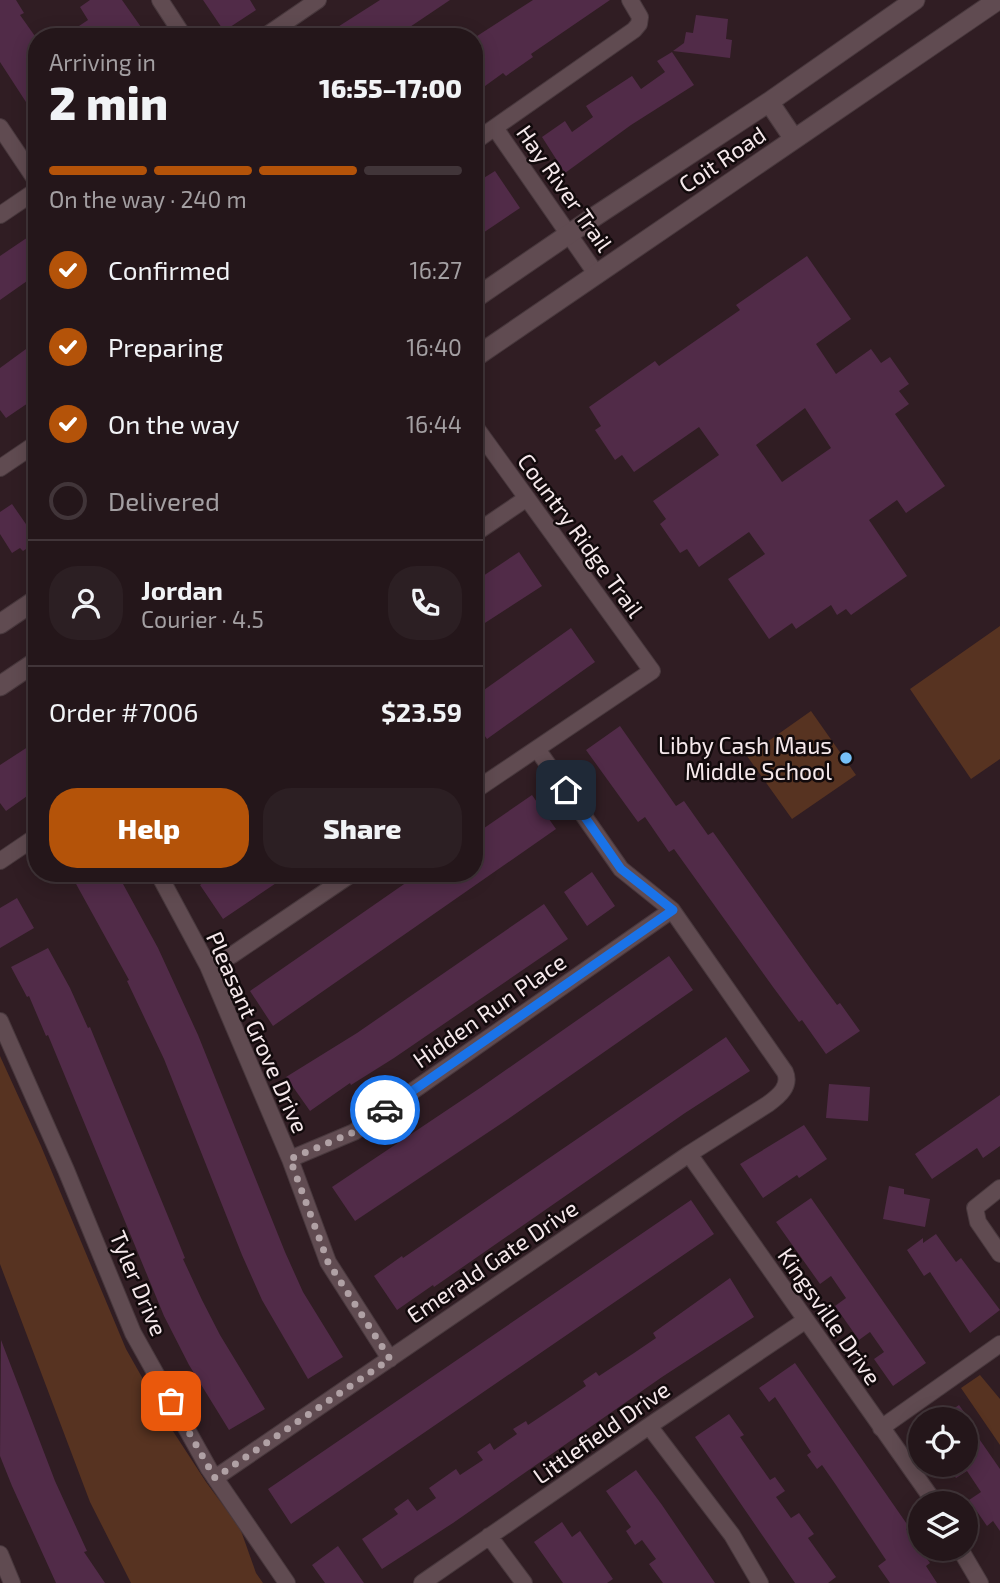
<!DOCTYPE html>
<meta charset="utf-8">
<style>
body{margin:0;font-family:"Exo 2",sans-serif;background:#2c1f23;color:#f1f3f6;height:100vh;display:flex;flex-direction:column;font-size:26px;white-space:nowrap}
*{box-sizing:border-box;margin:0}
p{font-size:23px;color:#a39fa2}
.icon{flex:none;width:38px;height:38px;fill:none;stroke:currentColor;stroke-width:2;stroke-linecap:round;stroke-linejoin:round}
.map{position:relative;flex:1;overflow:hidden}
.side{position:absolute;left:28px;top:28px;width:455px;height:854px;display:flex;flex-direction:column;background:#24161a;border-radius:28px;box-shadow:0 4px 18px #0003,0 0 0 2px #413539}
.side>*{flex:none}
.tools{position:absolute;left:908px;top:1407px;display:grid;gap:14px}
.tools a{display:grid;place-items:center;width:70px;height:70px;border-radius:50%;background:#24161a;box-shadow:0 4px 18px #0003,0 0 0 2px #413539;font-size:35px}
.pin{position:absolute;display:grid;place-items:center;width:60px;height:60px;color:#fff;margin:-30px;border-radius:14px;box-shadow:0 4px 10px #0006}
.courier{position:absolute;display:grid;place-items:center;width:70px;height:70px;margin:-35px;border:5px solid #1a73e8;border-radius:50%;background:#fff;color:#222;box-shadow:0 2px 9px #0007}
.summary em{font-style:normal;font-weight:800}
.summary div{display:flex;flex-direction:column-reverse}
.summary{display:flex;align-items:center;justify-content:space-between;height:119px;padding:0 21px}
h1{font-size:46px;font-weight:800;line-height:52px}
.bar{display:grid;grid-template-columns:repeat(4,1fr);gap:10px 7px;align-content:center;height:84px;padding:0 21px}
.bar i{height:9px;border-radius:5px;background:#413539}
.bar .current{background:#b45309}
.bar p{grid-column:span 4}
.line{display:flex;align-items:center;gap:18px;padding:0 21px;border-top:2px solid #413539}
.line div{flex:1}
.round{display:grid;place-items:center;flex:none;width:74px;height:74px;border-radius:28px;background:#2c1f23}
ol{padding:0 21px;list-style:none}
li{display:flex;align-items:center;gap:21px;height:77px}
li p{margin-inline-start:auto}
li .icon{padding:7px;border-radius:50%;background:#b45309;color:#fff;stroke-width:4}
li:last-child{color:#a39fa2}
li i{width:38px;height:38px;border:4px solid #413539;border-radius:50%}
.action{display:flex;gap:14px;margin-top:auto;padding:14px 21px}
.action a{flex:1;height:80px;border-radius:28px;background:#b45309;color:#fff;font-size:28px;font-weight:800;line-height:80px;text-align:center}
.action a+a{background:#2c1f23;color:#f1f3f6}
.map>svg:first-child{display:block}
.green{fill:#573321}
.building{fill:#512b48;fill-rule:evenodd}
.lines{fill:none;stroke-linecap:round;stroke-linejoin:round}
.minor-casing{stroke:#48383d;stroke-width:18}
.secondary-casing{stroke:#48383d;stroke-width:21}
.minor{stroke:#604b51;stroke-width:16}
.secondary{stroke:#604b51;stroke-width:19}
.done{stroke:#b0a1a5;stroke-width:7;stroke-dasharray:0 12.6}
.route{stroke:#1a73e8;stroke-width:9}
.poi-dot{fill:#76c0f7;stroke:#120a0c;stroke-width:2.5}
.labels{text-anchor:middle;dominant-baseline:central;stroke-width:5;stroke-linejoin:round;paint-order:stroke}
.street-label{font-size:23px;fill:#f5e8eb;stroke:#120a0c}
.poi-label{font-size:23px;fill:#f5e8eb;stroke:#120a0c;text-anchor:end}
</style>
<div class="map">
<svg width="1000" height="1583" viewBox="0 0 1000 1583">
<rect width="100%" height="100%" fill="#301d23"/>
<path class="green" d="M1000,626v133l-29,20 -61,-90z
M811,711l45,64 -64,44 -45,-63z
M0,1056l41,90 85,203 43,76 37,57 34,46 16,45 7,10h-132l-41,-81 -90,-238z
M980,1375l20,24v46l-39,-57z"/>
<path class="building" d="M0,0h16l8,13 -4,2 17,24v80l-37,-57z
M90,0h32l26,37h-62l-7,-11 9,-6 -8,-13z
M203,0h47l6,10 -32,21z
M380,0h70l-55,37h-73z
M533,0h77l-79,54 2,3 -27,19 -3,-3 -29,21v-56z
M696,15l32,4 -2,20 6,1 -2,18 -57,-7 11,-8 2,-11 7,1z
M672,52l22,33 -63,40 -66,48 -23,-36 23,-16 7,11 21,-15 -7,-11 46,-30 9,13 24,-17 -8,-11z
M495,171l25,37 -46,31v-55z
M37,231v43l-37,26v-44z
M807,256l44,63 -35,25 20,30 35,-25 10,14 9,-6 19,27 -10,7 10,13 -14,10 50,72 -39,27 -9,-13 -28,20 38,56 -56,39 -5,-6 -9,6 -6,-10 -35,24 -4,-6 -23,16 -41,-60 37,-25 -16,-22 -50,35 -12,-18 -7,4 -20,-29 6,-5 -13,-18 66,-46 -20,-28 -65,45 -12,-17 -7,5 -20,-30 6,-4 -12,-19 66,-46 4,5 81,-56 -4,-5zM805,408l26,40 -49,34 -26,-37z
M37,341v56l-31,21 -6,-8v-42z
M12,504l25,36v2l-14,9 -3,-3 -8,5 -12,-19v-22z
M519,552l23,34 -68,44v-48z
M571,628l24,34 -108,77 -13,-18v-24z
M620,726l56,80 8,-5 24,34 5,-3 99,139 25,34 3,-2 20,28 -34,23 -24,-34 -3,2 -26,-35 -99,-138 -5,3 -24,-35 -7,5 -52,-72z
M37,741v48l-31,22 -6,-8v-38z
M532,795l24,34 -283,197 -23,-35 170,-118h54v-38z
M592,872l23,34 -28,20 -23,-34z
M70,873h47l41,75 40,87 87,217 18,40 40,65 -35,22 -46,-79 -20,-45 -78,-196 -37,-78 2,-1z
M216,873h75l-68,46 -23,-34z
M17,898l17,30 -34,20v-40z
M544,904l24,35 -174,119 -43,27 -1,-2 -40,28 -24,-34 71,-44z
M48,948l22,40 18,40 2,-1 82,199 13,32 -2,1 19,41 18,35 45,74 -36,21 -40,-65 -25,-49 -116,-281 -2,1 -17,-40 -2,1 -16,-30z
M669,956l24,34 -182,127 -156,104 -23,-34 148,-99z
M726,1037l24,34 -65,42 -251,174 -1,-2 -36,25 -23,-34 28,-20 1,2z
M829,1084l41,3 -2,34 -42,-3z
M1000,1095v51l-17,12 -6,-10 -45,31 -17,-25z
M804,1125l23,34 -28,19 -2,-3 -34,23 -23,-34z
M889,1186l15,3v5l26,5 -5,28 -42,-8z
M811,1198l115,165 -33,23 -19,-27 10,-7 -14,-20 -11,8 -24,-34 11,-8 -15,-22 -11,8 -44,-62z
M691,1200l23,34 -423,290 -23,-35z
M936,1234l20,28 5,-4 39,52 -30,23 -40,-61 -6,4 -17,-26 16,-12v5z
M730,1278l24,39 -92,60 -209,146 -71,46 -20,-30 36,-25 -4,-5 14,-10 9,12 19,-13 -7,-10 27,-19 4,6 23,-15 -6,-8 13,-9 4,7 23,-16 -4,-5 13,-8 2,4 36,-24 22,-15 -3,-5 13,-9 3,4 35,-23 22,-15 -3,-5z
M1,1340l54,141 32,70 -3,1 21,31h-49l-44,-97 -12,-30z
M795,1363l114,164 -3,2 24,34 -4,3 11,17h-47l-12,-17 8,-6 -50,-75 -14,-20 -5,4 -10,-14 4,-3 -36,-55 -6,5 -10,-14z
M959,1405l10,14h-31z
M729,1414l15,21 -4,2 30,43 5,-3 10,14 -9,6 15,21 8,-5 15,21 -6,4 28,39 -8,6h-33l-100,-146z
M966,1420l34,49v62l-7,-10 -6,5 -18,-26 12,-8 -14,-21 -11,7 -9,-13h19z
M636,1470l26,35 53,78h-52l-14,-19 7,-5 -14,-19 -7,5 -9,-14 5,-4 -25,-36z
M562,1522l10,15 8,-6 33,48 -6,4h-44l-29,-41z
M338,1546l26,37h-39l-13,-18z"/>
<g class="lines">
<g class="minor-casing">
<path id="minor" d="M160,0l24,37
M264,37l54,-37
M0,127l37,55
M495,128l102,147
M474,142l160,-112 5,-6 1,-7 -10,-17
M0,215l37,-25
M474,425l178,246 -178,120
M0,468l37,-25
M474,534l53,-36
M0,861l37,-25
M158,873l50,93 82,193 38,103 62,97
M208,966l24,-11 121,-82
M0,1021l66,149 67,163 76,136 78,114
M689,1154l246,349
M290,1159l64,-27 318,-222
M1000,1188l-25,20 3,14 22,32
M649,1426l83,109 28,48
M881,1428l119,-84
M215,1478l474,-324 79,-50c11,-8 23,-18 17,-32l-113,-162 -51,-41 -84,-120
M489,1536l35,47
M960,1549l20,34
M0,1554l12,29
M422,1583l227,-157 157,-106"/>
</g>
<g class="secondary-casing">
<path id="secondary" d="M769,102l25,37
M474,299l117,-80 178,-117 146,-102
M474,358l524,-358
M0,624l37,-25
M0,686l37,-25"/>
</g>
<use href="#minor" class="minor"/>
<use href="#secondary" class="secondary"/>
</g>
<g class="lines">
<path class="done" d="M171,1401l44,77 175,-119 -62,-97 -38,-103 64,-27 31,-22"/>
<path class="route" d="M385,1110l288,-200 -52,-41 -55,-79"/>
</g>
<circle class="poi-dot" cx="846" cy="758" r="7"/>
<g class="labels">
<g class="street-label">
<text transform="translate(722 159) rotate(-34)">Coit Road</text>
<text transform="translate(565 188) rotate(55)">Hay River Trail</text>
<text transform="translate(581 535) rotate(54)">Country Ridge Trail</text>
<text transform="translate(489 1010) rotate(-35)">Hidden Run Place</text>
<text transform="translate(258 1032) rotate(66)">Pleasant Grove Drive</text>
<text transform="translate(492 1261) rotate(-34)">Emerald Gate Drive</text>
<text transform="translate(139 1283) rotate(67)">Tyler Drive</text>
<text transform="translate(830 1316) rotate(55)">Kingsville Drive</text>
<text transform="translate(601 1432) rotate(-35)">Littlefield Drive</text>
</g>
<g class="poi-label">
<text x="832" y="745">Libby Cash Maus<tspan x="832" dy="26">Middle School</tspan></text>
</g>
</g>
</svg>
<div class="tools">
<a><svg class="icon" aria-label="locate" viewBox="0 0 24 24"><circle cx="12" cy="12" r="6"/><path d="M12 2v4M12 18v4M2 12h4M18 12h4"/></svg></a>
<a><svg class="icon" aria-label="layers" viewBox="0 0 24 24"><path d="M12 4l9 5-9 5-9-5zM3 14l9 5 9-5"/></svg></a>
</div>
<div class="pin" style="left:171px;top:1401px;background:#ea580c"><svg class="icon" aria-label="bag" viewBox="0 0 24 24"><path d="M5 8h14l-1 12H6zM9 8a3 3 0 0 1 6 0"/></svg></div>
<div class="pin" style="left:566px;top:790px;background:#1f2937"><svg class="icon" aria-label="home" viewBox="0 0 24 24"><path d="M3 11l9-7 9 7M6 9v11h12V9"/></svg></div>
<div class="courier" style="left:385px;top:1110px"><svg class="icon" aria-label="car" viewBox="0 0 24 24"><path d="M5 17H2v-5l4-1 3-4h7l3 4 3 1v5h-3M9 17h6M6 11h13"/><circle cx="7" cy="17" r="2"/><circle cx="17" cy="17" r="2"/></svg></div>
<section class="side">
<div class="summary"><div><h1>2 min</h1><p>Arriving in</p></div><em>16:55–17:00</em></div>
<div class="bar"><i class="current"></i><i class="current"></i><i class="current"></i><i></i><p>On the way · 240 m</p></div>
<ol>
<li><svg class="icon" aria-label="check" viewBox="0 0 24 24"><path d="M5 12l5 5 9-10"/></svg>Confirmed<p>16:27</p></li>
<li><svg class="icon" aria-label="check" viewBox="0 0 24 24"><path d="M5 12l5 5 9-10"/></svg>Preparing<p>16:40</p></li>
<li><svg class="icon" aria-label="check" viewBox="0 0 24 24"><path d="M5 12l5 5 9-10"/></svg>On the way<p>16:44</p></li>
<li><i></i>Delivered</li>
</ol>
<div class="line" style="height:126px"><a class="round"><svg class="icon" aria-label="person" viewBox="0 0 24 24"><circle cx="12" cy="8" r="4"/><path d="M4 21q1-7 8-7t8 7"/></svg></a><div><b>Jordan</b><p>Courier · 4.5</p></div><a class="round"><svg class="icon" aria-label="phone" viewBox="0 0 24 24"><path d="M5 4h4l2 5-3 2q2 4 5 5l2-3 5 2v4C11 20 4 13 5 4z"/></svg></a></div>
<div class="line" style="height:91px"><div>Order #7006</div><b>$23.59</b></div>
<div class="action"><a>Help</a><a>Share</a></div>
</section>
</div>
